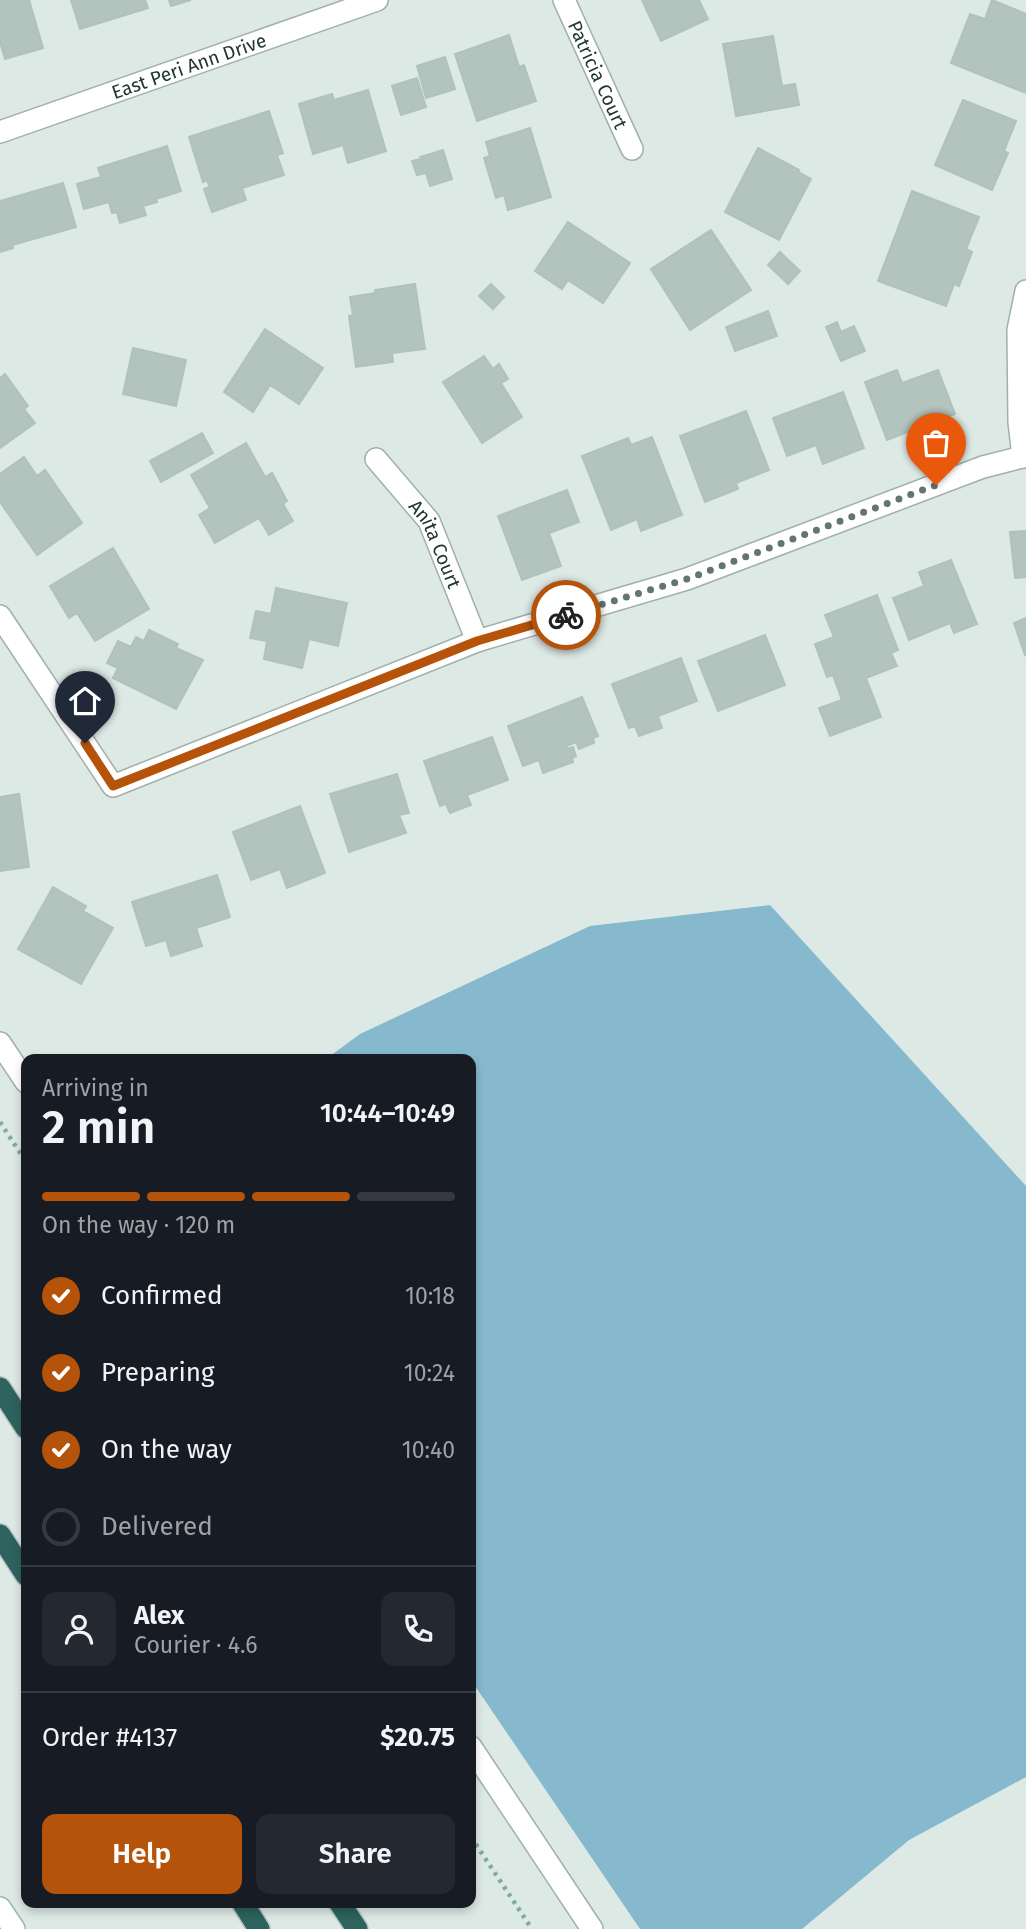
<!DOCTYPE html>
<meta charset="utf-8">
<style>
body{margin:0;font-family:"Fira Sans",sans-serif;background:#242831;color:#f1f3f6;height:100vh;display:flex;flex-direction:column;font-size:26px;white-space:nowrap}
*{box-sizing:border-box;margin:0}
p{font-size:23px;color:#9ea1a6}
.icon{flex:none;width:38px;height:38px;fill:none;stroke:currentColor;stroke-width:2;stroke-linecap:round;stroke-linejoin:round}
.map{position:relative;flex:1;overflow:hidden}
.side{position:absolute;left:21px;top:1054px;width:455px;height:854px;display:flex;flex-direction:column;background:#171b24;border-radius:14px;box-shadow:0 4px 10px #0003}
.side>*{flex:none}
.pin{position:absolute;display:grid;place-items:center;width:60px;height:60px;color:#fff;margin:-72px -30px;border-radius:50% 50% 50% 0;rotate:-45deg;box-shadow:0 0 7px #0007}
.pin .icon{rotate:45deg}
.courier{position:absolute;display:grid;place-items:center;width:70px;height:70px;margin:-35px;border:5px solid #b45309;border-radius:50%;background:#fff;color:#222;box-shadow:0 2px 9px #0007}
.overview em{font-style:normal;font-weight:600}
.overview div{display:flex;flex-direction:column-reverse}
.overview{display:flex;align-items:center;justify-content:space-between;height:119px;padding:0 21px}
h1{font-size:46px;font-weight:600;line-height:52px}
.bar{display:grid;grid-template-columns:repeat(4,1fr);gap:10px 7px;align-content:center;height:84px;padding:0 21px}
.bar i{height:9px;border-radius:5px;background:#363941}
.bar .current{background:#b45309}
.bar p{grid-column:span 4}
.line{display:flex;align-items:center;gap:18px;padding:0 21px;border-top:2px solid #363941}
.line div{flex:1}
.round{display:grid;place-items:center;flex:none;width:74px;height:74px;border-radius:14px;background:#242831}
ol{padding:0 21px;list-style:none}
li{display:flex;align-items:center;gap:21px;height:77px}
li p{margin-inline-start:auto}
li .icon{padding:7px;border-radius:50%;background:#b45309;color:#fff;stroke-width:4}
li:last-child{color:#9ea1a6}
li i{width:38px;height:38px;border:4px solid #363941;border-radius:50%}
.action{display:flex;gap:14px;margin-top:auto;padding:14px 21px}
.action a{flex:1;height:80px;border-radius:14px;background:#b45309;color:#fff;font-size:28px;font-weight:600;line-height:80px;text-align:center}
.action a+a{background:#242831;color:#f1f3f6}
.map>svg:first-child{display:block}
.water{fill:#86b9cd}
.building{fill:#b3c3be;stroke:#b0c2bd;stroke-width:2}
.lines{fill:none;stroke-linecap:round;stroke-linejoin:round}
.minor-casing{stroke:#a1b0ac;stroke-width:24}
.tertiary-casing{stroke:#a1b0ac;stroke-width:24}
.secondary-casing{stroke:#9db4af;stroke-width:24}
.motorway-casing{stroke:#bcc3c2;stroke-width:24}
.path{stroke:#7faba3;stroke-width:4.5;stroke-dasharray:3.5 5;stroke-linecap:butt}
.minor{stroke:#fff;stroke-width:21}
.tertiary{stroke:#fff;stroke-width:21}
.secondary{stroke:#fff;stroke-width:21}
.motorway{stroke:#2d625e;stroke-width:21}
.done{stroke:#627572;stroke-width:7;stroke-dasharray:0 12.6}
.route{stroke:#b45309;stroke-width:9}
.labels{text-anchor:middle;dominant-baseline:central;stroke-width:7;stroke-linejoin:round;paint-order:stroke}
.street-label{font-size:19px;fill:#203734;stroke:#edf6f3}
</style>
<div class="map">
<svg width="1026" height="1929" viewBox="0 0 1026 1929">
<rect width="100%" height="100%" fill="#dde9e5"/>
<path class="water" d="M770,905l256,281v591l-117,63 -107,89h-162l-169,-249v-621h-145l34,-25 230,-108z"/>
<path class="building" d="M0,0h29l14,48 -38,11 -5,-17z
M71,0h74l3,8 -68,21z
M169,0h22l-20,6z
M642,0h57l9,19 -47,22z
M992,0l34,14v79l-75,-30 19,-49 15,5z
M509,35l10,32 5,-2 12,36 -59,20 -22,-67z
M773,36l9,50 13,-2 4,21 -63,11 -13,-72z
M445,57l10,32 -29,9 -9,-32z
M417,78l9,29 -25,8 -9,-29z
M368,90l18,61 -38,12 -5,-18 -30,9 -14,-50 33,-10 2,6z
M963,100l53,21 -12,30 4,2 -16,37 -57,-25z
M269,111l14,42 -6,2 7,20 -42,13 4,12 -34,12 -8,-23 6,-2 -3,-7 -4,2 -14,-45z
M530,128l21,69 -43,13 -4,-15 -8,3 -12,-40 6,-2 -4,-14z
M167,146l14,45 -25,8 1,3 -14,4 3,9 -26,8 -3,-11 -5,1 -3,-11 -25,7 -7,-25 24,-7 -3,-9z
M758,148l41,22 -1,2 13,7 -32,61 -54,-28z
M443,150l9,29 -22,7 -4,-13 -9,2 -5,-14 9,-2 -1,-2z
M63,183l13,44 -64,18 1,3 -13,4v-51z
M912,191l67,26 -13,32 6,3 -13,34 -5,-2 -8,22 -68,-25z
M568,222l62,41 -27,40 -35,-23 -6,9 -27,-18z
M711,230l40,60 -61,40 -39,-61z
M780,252l20,19 -12,13 -20,-19z
M415,284l10,65 -33,4 1,9 -37,5 -7,-51 4,-1 -3,-18 25,-4v-3z
M491,284l13,13 -11,12 -14,-13z
M768,311l9,25 -42,15 -9,-24z
M837,322l4,10 13,-6 11,25 -24,10 -15,-34z
M265,329l58,39 -24,36 -29,-19 -17,27 -29,-20z
M133,348l53,12 -10,46 -53,-12z
M484,356l9,13 6,-5 9,15 -7,4 21,34 -40,26 -39,-61z
M897,370l5,13 36,-13 17,44 -68,26 -22,-58z
M5,374l23,32 -4,3 11,14 -35,25v-70z
M843,392l21,56 -41,16 -7,-19 -29,11 -14,-38z
M746,411l23,59 -33,13 2,6 -33,13 -25,-66z
M202,433l11,20 -52,29 -11,-21z
M652,437l30,78 -41,16 -4,-12 -26,11 -29,-74 46,-18 3,7z
M246,443l19,34 7,-4 15,28 -4,3 10,17 -24,14 -10,-17 -44,25 -16,-28 11,-7 -19,-33z
M24,457l13,19 8,-6 37,53 -45,32 -37,-53v-28z
M567,490l12,32 -30,11 12,33 -39,14 -24,-64z
M1026,531v46l-11,1 -5,-46z
M113,548l36,61 -54,32 -18,-28 -8,5 -19,-32z
M951,560l26,64 -23,9 -4,-10 -41,17 -16,-42 31,-12 -5,-14z
M276,588l71,15 -9,43 -29,-7 -7,29 -38,-9 3,-18 -17,-3 6,-27 15,3z
M877,595l21,55 -7,3 6,13 -31,12 15,39 -51,19 -11,-28 23,-8 -9,-25 -6,2 -12,-33 19,-7 -9,-22z
M1026,618v36l-1,1 -11,-32z
M149,630l29,14 -2,4 27,12 -27,49 -63,-31 5,-10 -11,-5 11,-22 13,6 5,-10 8,4z
M765,635l20,50 -67,26 -20,-50z
M681,658l16,43 -39,15 4,12 -23,8 -4,-10 -6,2 -17,-44z
M582,697l16,39 -5,2 1,5 -15,6 -3,-7 -10,4 1,3 6,-2 3,9 -4,2 1,4 -30,11 -4,-13 -16,6 -15,-40z
M492,737l16,43 -41,15 4,10 -21,8 -4,-9 -6,2 -16,-45z
M397,774l12,39 -10,2 7,18 -57,19 -19,-58z
M19,794l10,73 -29,4v-74z
M300,806l25,67 -38,15 -7,-19 -29,11 -18,-48z
M217,875l13,42 -34,11 6,18 -31,10 -5,-16 -20,6 -14,-44z
M53,887l33,19 -3,5 30,17 -32,56 -63,-35z"/>
<g class="lines">
<g class="minor-casing">
<g id="minor">
<path id="s1" d="M564,0l68,149"/>
<path id="s2" d="M0,132l377,-132"/>
<path d="M1023,457l-4,-35 -1,-92 8,-39"/>
<path id="s3" d="M376,459l53,62 48,120"/>
<path d="M0,616l113,170 364,-145 210,-62 296,-112 43,-11"/>
</g>
</g>
<g class="tertiary-casing">
<path id="tertiary" d="M0,1043l26,39
M471,1747l121,182"/>
</g>
<g class="secondary-casing">
<path id="secondary" d="M0,1908l14,21"/>
</g>
<g class="motorway-casing">
<path id="motorway" d="M0,1388l26,40
M0,1535l26,40
M242,1902l17,27
M339,1902l18,27"/>
</g>
<path class="path" d="M0,1122l26,40
M471,1837l61,92"/>
<use href="#minor" class="minor"/>
<use href="#tertiary" class="tertiary"/>
<use href="#secondary" class="secondary"/>
<use href="#motorway" class="motorway"/>
</g>
<g class="lines">
<path class="done" d="M566,615l121,-36 249,-94"/>
<path class="route" d="M85,743l28,43 364,-145 89,-26"/>
</g>
<g class="labels">
<g class="street-label">
<text stroke="none"><textPath href="#s2" startOffset="200">East Peri Ann Drive</textPath></text>
<text stroke="none"><textPath href="#s1" startOffset="82">Patricia Court</textPath></text>
<text stroke="none"><textPath href="#s3" startOffset="105">Anita Court</textPath></text>
</g>
</g>
</svg>
<div class="pin" style="left:936px;top:485px;background:#ea580c"><svg class="icon" aria-label="bag" viewBox="0 0 24 24"><path d="M5 8h14l-1 12H6zM9 8a3 3 0 0 1 6 0"/></svg></div>
<div class="pin" style="left:85px;top:743px;background:#1f2937"><svg class="icon" aria-label="home" viewBox="0 0 24 24"><path d="M3 11l9-7 9 7M6 9v11h12V9"/></svg></div>
<div class="courier" style="left:566px;top:615px"><svg class="icon" aria-label="bike" viewBox="0 0 24 24"><circle cx="6" cy="16" r="4"/><circle cx="18" cy="16" r="4"/><path d="M6 16l4-8h5l3 8M10 8l3 8H6M13 5h3"/></svg></div>
<section class="side">
<div class="overview"><div><h1>2 min</h1><p>Arriving in</p></div><em>10:44–10:49</em></div>
<div class="bar"><i class="current"></i><i class="current"></i><i class="current"></i><i></i><p>On the way · 120 m</p></div>
<ol>
<li><svg class="icon" aria-label="check" viewBox="0 0 24 24"><path d="M5 12l5 5 9-10"/></svg>Confirmed<p>10:18</p></li>
<li><svg class="icon" aria-label="check" viewBox="0 0 24 24"><path d="M5 12l5 5 9-10"/></svg>Preparing<p>10:24</p></li>
<li><svg class="icon" aria-label="check" viewBox="0 0 24 24"><path d="M5 12l5 5 9-10"/></svg>On the way<p>10:40</p></li>
<li><i></i>Delivered</li>
</ol>
<div class="line" style="height:126px"><a class="round"><svg class="icon" aria-label="person" viewBox="0 0 24 24"><circle cx="12" cy="8" r="4"/><path d="M4 21q1-7 8-7t8 7"/></svg></a><div><b>Alex</b><p>Courier · 4.6</p></div><a class="round"><svg class="icon" aria-label="phone" viewBox="0 0 24 24"><path d="M5 4h4l2 5-3 2q2 4 5 5l2-3 5 2v4C11 20 4 13 5 4z"/></svg></a></div>
<div class="line" style="height:91px"><div>Order #4137</div><b>$20.75</b></div>
<div class="action"><a>Help</a><a>Share</a></div>
</section>
</div>
